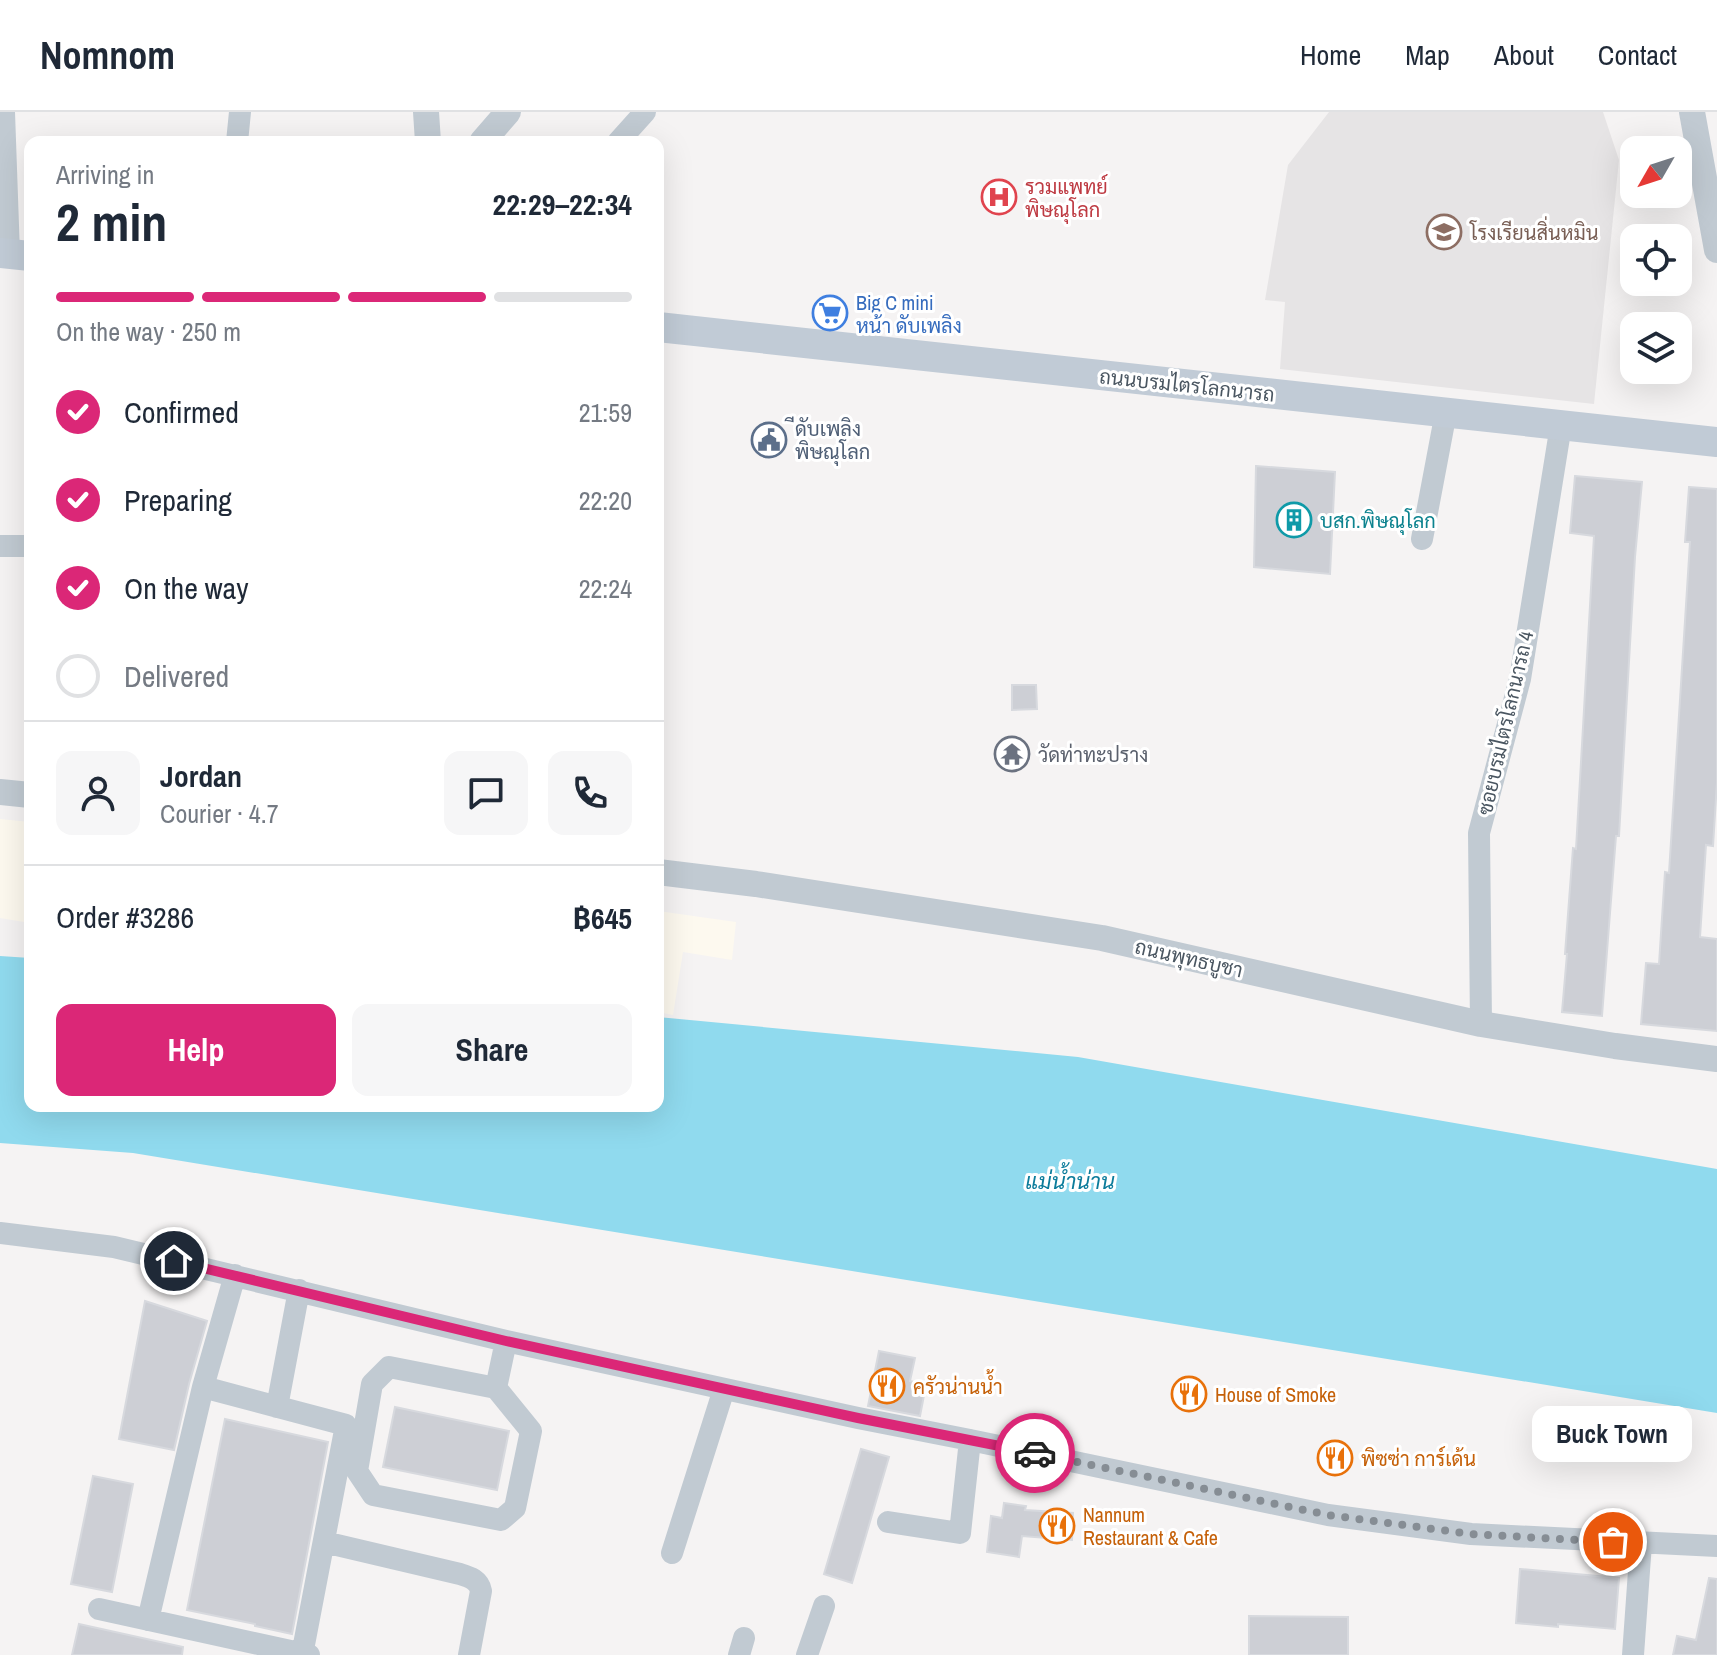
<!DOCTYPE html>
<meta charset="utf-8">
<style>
body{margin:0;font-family:"Archivo Narrow",Sarabun,sans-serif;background:#f6f6f7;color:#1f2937;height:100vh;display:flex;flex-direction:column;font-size:30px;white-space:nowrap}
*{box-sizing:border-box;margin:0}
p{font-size:26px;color:#747a83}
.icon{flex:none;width:44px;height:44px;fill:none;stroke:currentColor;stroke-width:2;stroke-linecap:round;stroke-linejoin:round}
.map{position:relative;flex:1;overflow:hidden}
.drawer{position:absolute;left:24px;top:24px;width:640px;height:976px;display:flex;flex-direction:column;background:#fff;border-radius:16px;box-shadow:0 8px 32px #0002}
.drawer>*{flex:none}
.needle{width:52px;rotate:231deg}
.controls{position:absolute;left:1620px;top:24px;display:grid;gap:16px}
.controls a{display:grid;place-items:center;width:72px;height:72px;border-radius:16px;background:#fff;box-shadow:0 8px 32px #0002;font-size:40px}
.pin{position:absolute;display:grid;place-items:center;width:68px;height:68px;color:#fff;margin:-34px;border:4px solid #fff;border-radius:50%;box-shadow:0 2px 8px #0007}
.courier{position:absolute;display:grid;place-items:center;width:80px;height:80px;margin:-40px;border:6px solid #db2777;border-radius:50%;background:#fff;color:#222;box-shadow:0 2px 10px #0007}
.bubble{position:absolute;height:56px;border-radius:16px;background:#fff;box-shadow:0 8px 32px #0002;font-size:26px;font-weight:800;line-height:56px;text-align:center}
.headline em{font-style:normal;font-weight:800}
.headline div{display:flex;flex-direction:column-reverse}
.headline{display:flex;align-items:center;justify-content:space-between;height:136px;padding:0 32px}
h1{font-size:52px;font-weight:800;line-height:60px}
.bar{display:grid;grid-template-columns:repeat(4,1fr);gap:12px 8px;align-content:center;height:96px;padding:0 32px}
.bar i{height:10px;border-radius:6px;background:#e0e1e3}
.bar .current{background:#db2777}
.bar p{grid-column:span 4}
.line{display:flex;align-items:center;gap:20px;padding:0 32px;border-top:2px solid #e0e1e3}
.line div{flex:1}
.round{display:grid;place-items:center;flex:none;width:84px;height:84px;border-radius:16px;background:#f6f6f7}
ol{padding:0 32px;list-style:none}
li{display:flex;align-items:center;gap:24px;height:88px}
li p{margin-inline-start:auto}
li .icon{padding:8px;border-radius:50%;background:#db2777;color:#fff;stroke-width:4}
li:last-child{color:#747a83}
li i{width:44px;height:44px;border:4px solid #e0e1e3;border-radius:50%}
.action{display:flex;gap:16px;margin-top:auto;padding:16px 32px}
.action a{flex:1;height:92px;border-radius:16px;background:#db2777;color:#fff;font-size:32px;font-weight:800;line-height:92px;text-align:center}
.action a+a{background:#f6f6f7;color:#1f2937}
header{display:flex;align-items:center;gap:48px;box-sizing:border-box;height:112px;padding:0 40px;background:#fff;border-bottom:2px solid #e0e1e3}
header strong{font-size:38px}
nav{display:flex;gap:44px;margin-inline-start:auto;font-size:28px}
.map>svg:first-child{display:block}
.commercial{fill:#fdf9ef}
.education{fill:#e6e4e5}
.water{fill:#90daee}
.building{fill:#cdcfd5;stroke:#d7d9de;stroke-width:2}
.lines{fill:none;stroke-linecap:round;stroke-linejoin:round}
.minor{stroke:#c1cad2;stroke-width:22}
.tertiary{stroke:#c1cad2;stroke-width:26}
.secondary{stroke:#c1cbd6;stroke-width:30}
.done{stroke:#868d94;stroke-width:8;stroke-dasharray:0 14.4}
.route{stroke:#db2777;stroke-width:10}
.labels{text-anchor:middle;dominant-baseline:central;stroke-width:6;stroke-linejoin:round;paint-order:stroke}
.health-label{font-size:20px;fill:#be3a42;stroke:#fff;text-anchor:start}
.education-label{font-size:20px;fill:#785e54;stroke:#fff;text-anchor:start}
.shop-label{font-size:20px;fill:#366cbe;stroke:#fff;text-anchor:start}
.street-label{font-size:20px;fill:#4a5661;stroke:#fff}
.service-label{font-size:20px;fill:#4e5e75;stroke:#fff;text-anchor:start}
.culture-label{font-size:20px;fill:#0d838f;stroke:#fff;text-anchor:start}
.worship-label{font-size:20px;fill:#5b616d;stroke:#fff;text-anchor:start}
.food-label{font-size:20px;fill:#c56008;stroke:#fff;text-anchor:start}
.water-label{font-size:22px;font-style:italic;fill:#0c7c9b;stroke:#fff}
</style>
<header>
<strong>Nomnom</strong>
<nav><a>Home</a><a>Map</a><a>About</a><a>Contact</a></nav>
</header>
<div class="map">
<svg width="1717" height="1543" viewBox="0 0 1717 1543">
<rect width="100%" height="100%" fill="#f5f3f3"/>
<path class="commercial" d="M0,707l30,3v101l-30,-5z
M658,799l78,11 -4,38 -49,-8 -10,63 -15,-3z"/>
<path class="education" d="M1329,0h274l16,48 -25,244 -314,-35 5,-67 -20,-2 23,-135z"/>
<path class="water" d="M0,844l30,2v148h628v-89l420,40 639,112v244l-1584,-260 -133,-10z"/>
<path class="building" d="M1256,354l79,6 -5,102 -76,-7z
M1575,364l67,6 -7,75 -16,279h-3l-14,180 -40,-4 5,-58h-2l8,-106 3,1 18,-313 -24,-3z
M1689,375l28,2v293l-4,64 -7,-1 -6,92 17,2v92l-76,-7 5,-61 13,1 6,-92 4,1 21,-331h-5z
M1012,573h24l1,24 -25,1z
M145,1189l62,20 -18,63 -15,66 -55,-11z
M879,1239l36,7 -5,23 16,4 -6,31 -52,-10z
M395,1295l114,24 -12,59 -114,-23z
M225,1307l103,23 -36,192 -37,-8v-2l-68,-14z
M861,1337l28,8 -37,126 -28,-9z
M93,1364l40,8 -21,108 -41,-8z
M1004,1391l22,3 -1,4 48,3 -1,27 -50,-4 -3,21 -32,-5 4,-36 11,2z
M1520,1457l99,9 -4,51 -57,-5v3l-42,-4z
M1709,1466l8,1v76h-44l4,-19 19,4z
M1249,1504l99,1v38h-99z
M79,1512l104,23 -1,8h-110z"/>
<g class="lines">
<path class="minor" d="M4,0l5,142
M237,30l3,-30
M618,30l27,-30
M1422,427l24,-127
M0,434h30
M1481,912l-2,-191 41,-154 41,-254
M0,1121l114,14 392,94 352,77 112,22 358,75 143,19 246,12
M203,1275l143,38 -44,230
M496,1276l35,43 -16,77 -14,12 -128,-25 -16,-24 15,-87 17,-17 107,21 10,-47
M277,1295l22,-117
M888,1410l72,11 10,-93
M324,1430l136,32c10,3 19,6 21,17l-12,64
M672,1441l52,-164
M99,1497l210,46
M148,1508l55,-233 32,-112
M739,1543l5,-17
M807,1543l17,-49
M1633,1543l8,-112"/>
<path class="tertiary" d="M426,0l2,30
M1692,0l25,138
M482,30l26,-30
M0,680l30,3
M658,760l98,12 346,54 379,86 134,22 102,13"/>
<path class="secondary" d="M0,141l30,3
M658,215l1059,115"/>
</g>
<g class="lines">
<path class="done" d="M1035,1341l293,62 143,19 142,8"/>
<path class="route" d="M174,1149l332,80 352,77 177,35"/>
</g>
<defs>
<g id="hospital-ring" transform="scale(1.8)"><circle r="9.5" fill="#fff" stroke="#e0444e" stroke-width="1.5"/><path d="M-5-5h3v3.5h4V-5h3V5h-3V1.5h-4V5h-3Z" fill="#e0444e"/></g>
<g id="school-ring" transform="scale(1.8)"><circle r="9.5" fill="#fff" stroke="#8d6e63" stroke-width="1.5"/><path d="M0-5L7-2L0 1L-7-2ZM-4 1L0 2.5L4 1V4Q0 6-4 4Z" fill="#8d6e63"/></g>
<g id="supermarket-ring" transform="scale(1.8)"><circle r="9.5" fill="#fff" stroke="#3f7fe0" stroke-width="1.5"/><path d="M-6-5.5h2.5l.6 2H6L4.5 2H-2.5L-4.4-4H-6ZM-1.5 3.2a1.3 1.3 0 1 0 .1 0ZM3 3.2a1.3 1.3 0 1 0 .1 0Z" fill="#3f7fe0"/></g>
<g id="civic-ring" transform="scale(1.8)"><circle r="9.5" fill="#fff" stroke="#5c6f8a" stroke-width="1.5"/><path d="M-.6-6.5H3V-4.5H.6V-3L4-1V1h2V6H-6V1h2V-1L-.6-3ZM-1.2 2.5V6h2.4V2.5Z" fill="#5c6f8a"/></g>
<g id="building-ring" transform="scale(1.8)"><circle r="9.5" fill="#fff" stroke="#0f9aa8" stroke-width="1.5"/><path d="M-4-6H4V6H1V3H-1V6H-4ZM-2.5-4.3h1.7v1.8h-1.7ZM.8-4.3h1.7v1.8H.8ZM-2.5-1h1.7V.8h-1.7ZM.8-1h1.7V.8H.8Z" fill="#0f9aa8"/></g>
<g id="temple-ring" transform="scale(1.8)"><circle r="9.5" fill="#fff" stroke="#6b7280" stroke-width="1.5"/><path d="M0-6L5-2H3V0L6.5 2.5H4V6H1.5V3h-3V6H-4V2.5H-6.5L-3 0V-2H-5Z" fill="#6b7280"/></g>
<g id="restaurant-ring" transform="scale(1.8)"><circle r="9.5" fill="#fff" stroke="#e8710a" stroke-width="1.5"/><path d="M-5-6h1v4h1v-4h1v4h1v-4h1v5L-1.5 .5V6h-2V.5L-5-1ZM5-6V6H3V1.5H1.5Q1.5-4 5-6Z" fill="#e8710a"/></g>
</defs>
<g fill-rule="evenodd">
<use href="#hospital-ring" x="999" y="85"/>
<use href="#school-ring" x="1444" y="120"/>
<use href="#supermarket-ring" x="830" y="201"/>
<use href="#civic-ring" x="769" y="328"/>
<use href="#building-ring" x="1294" y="408"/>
<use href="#temple-ring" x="1012" y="642"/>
<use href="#restaurant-ring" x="887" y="1274"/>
<use href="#restaurant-ring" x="1189" y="1282"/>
<use href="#restaurant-ring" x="1335" y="1346"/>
<use href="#restaurant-ring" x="1057" y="1414"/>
</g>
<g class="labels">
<g class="health-label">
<text x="1025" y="74">รวมแพทย์<tspan x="1025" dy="23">พิษณุโลก</tspan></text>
</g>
<g class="education-label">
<text x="1470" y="120">โรงเรียนสิ่นหมิน</text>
</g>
<g class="shop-label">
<text x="856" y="190">Big C mini<tspan x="856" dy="23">หน้า ดับเพลิง</tspan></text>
</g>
<g class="street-label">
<text transform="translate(1187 273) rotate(6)">ถนนบรมไตรโลกนารถ</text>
<text transform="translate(1505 611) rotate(-77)">ซอยบรมไตรโลกนารถ 4</text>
<text transform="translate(1189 846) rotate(13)">ถนนพุทธบูชา</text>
</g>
<g class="service-label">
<text x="795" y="316">ีดับเพลิง<tspan x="795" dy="23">พิษณุโลก</tspan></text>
</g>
<g class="culture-label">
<text x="1320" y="408">บสก.พิษณุโลก</text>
</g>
<g class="worship-label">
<text x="1038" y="642">วัดท่าทะปราง</text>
</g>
<g class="food-label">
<text x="913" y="1274">ครัวน่านน้ำ</text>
<text x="1215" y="1282">House of Smoke</text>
<text x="1361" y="1346">พิซซ่า การ์เด้น</text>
<text x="1083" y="1402">Nannum<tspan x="1083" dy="23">Restaurant &amp; Cafe</tspan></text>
</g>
<g class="water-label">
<text x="1070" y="1069">แม่น้ำน่าน</text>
</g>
</g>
</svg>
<div class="controls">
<a><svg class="needle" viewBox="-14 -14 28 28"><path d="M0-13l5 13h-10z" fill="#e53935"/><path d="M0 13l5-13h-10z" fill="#747a83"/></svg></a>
<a><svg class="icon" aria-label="locate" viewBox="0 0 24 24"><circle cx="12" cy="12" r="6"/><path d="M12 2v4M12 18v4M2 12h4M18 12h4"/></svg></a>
<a><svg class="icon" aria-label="layers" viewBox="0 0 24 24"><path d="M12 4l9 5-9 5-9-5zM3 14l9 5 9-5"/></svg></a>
</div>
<div class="pin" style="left:1613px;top:1430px;background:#ea580c"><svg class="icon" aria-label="bag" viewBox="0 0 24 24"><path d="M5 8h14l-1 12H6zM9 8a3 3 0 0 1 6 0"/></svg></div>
<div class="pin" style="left:174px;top:1149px;background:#1f2937"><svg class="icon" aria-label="home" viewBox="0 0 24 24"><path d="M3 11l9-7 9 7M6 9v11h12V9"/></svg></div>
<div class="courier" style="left:1035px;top:1341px"><svg class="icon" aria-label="car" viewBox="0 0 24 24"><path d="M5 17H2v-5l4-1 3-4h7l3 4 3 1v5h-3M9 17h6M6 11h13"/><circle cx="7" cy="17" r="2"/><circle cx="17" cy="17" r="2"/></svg></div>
<div class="bubble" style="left:1532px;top:1294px;width:160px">Buck Town</div>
<section class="drawer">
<div class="headline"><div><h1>2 min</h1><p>Arriving in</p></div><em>22:29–22:34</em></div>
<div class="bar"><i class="current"></i><i class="current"></i><i class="current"></i><i></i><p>On the way · 250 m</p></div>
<ol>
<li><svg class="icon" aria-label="check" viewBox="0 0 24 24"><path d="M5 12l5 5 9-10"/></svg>Confirmed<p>21:59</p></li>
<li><svg class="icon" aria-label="check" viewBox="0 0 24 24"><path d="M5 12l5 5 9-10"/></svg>Preparing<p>22:20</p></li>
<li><svg class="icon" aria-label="check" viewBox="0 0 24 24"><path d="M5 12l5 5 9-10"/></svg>On the way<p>22:24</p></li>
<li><i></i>Delivered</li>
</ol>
<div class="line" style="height:144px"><a class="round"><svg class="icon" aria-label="person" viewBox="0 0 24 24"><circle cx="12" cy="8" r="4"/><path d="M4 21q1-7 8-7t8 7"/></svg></a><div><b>Jordan</b><p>Courier · 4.7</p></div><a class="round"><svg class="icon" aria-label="chat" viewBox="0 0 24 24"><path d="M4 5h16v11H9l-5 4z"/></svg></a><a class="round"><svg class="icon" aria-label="phone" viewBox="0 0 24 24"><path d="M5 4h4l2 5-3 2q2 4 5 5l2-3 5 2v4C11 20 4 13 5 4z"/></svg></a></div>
<div class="line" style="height:104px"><div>Order #3286</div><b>฿645</b></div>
<div class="action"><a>Help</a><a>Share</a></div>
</section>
</div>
